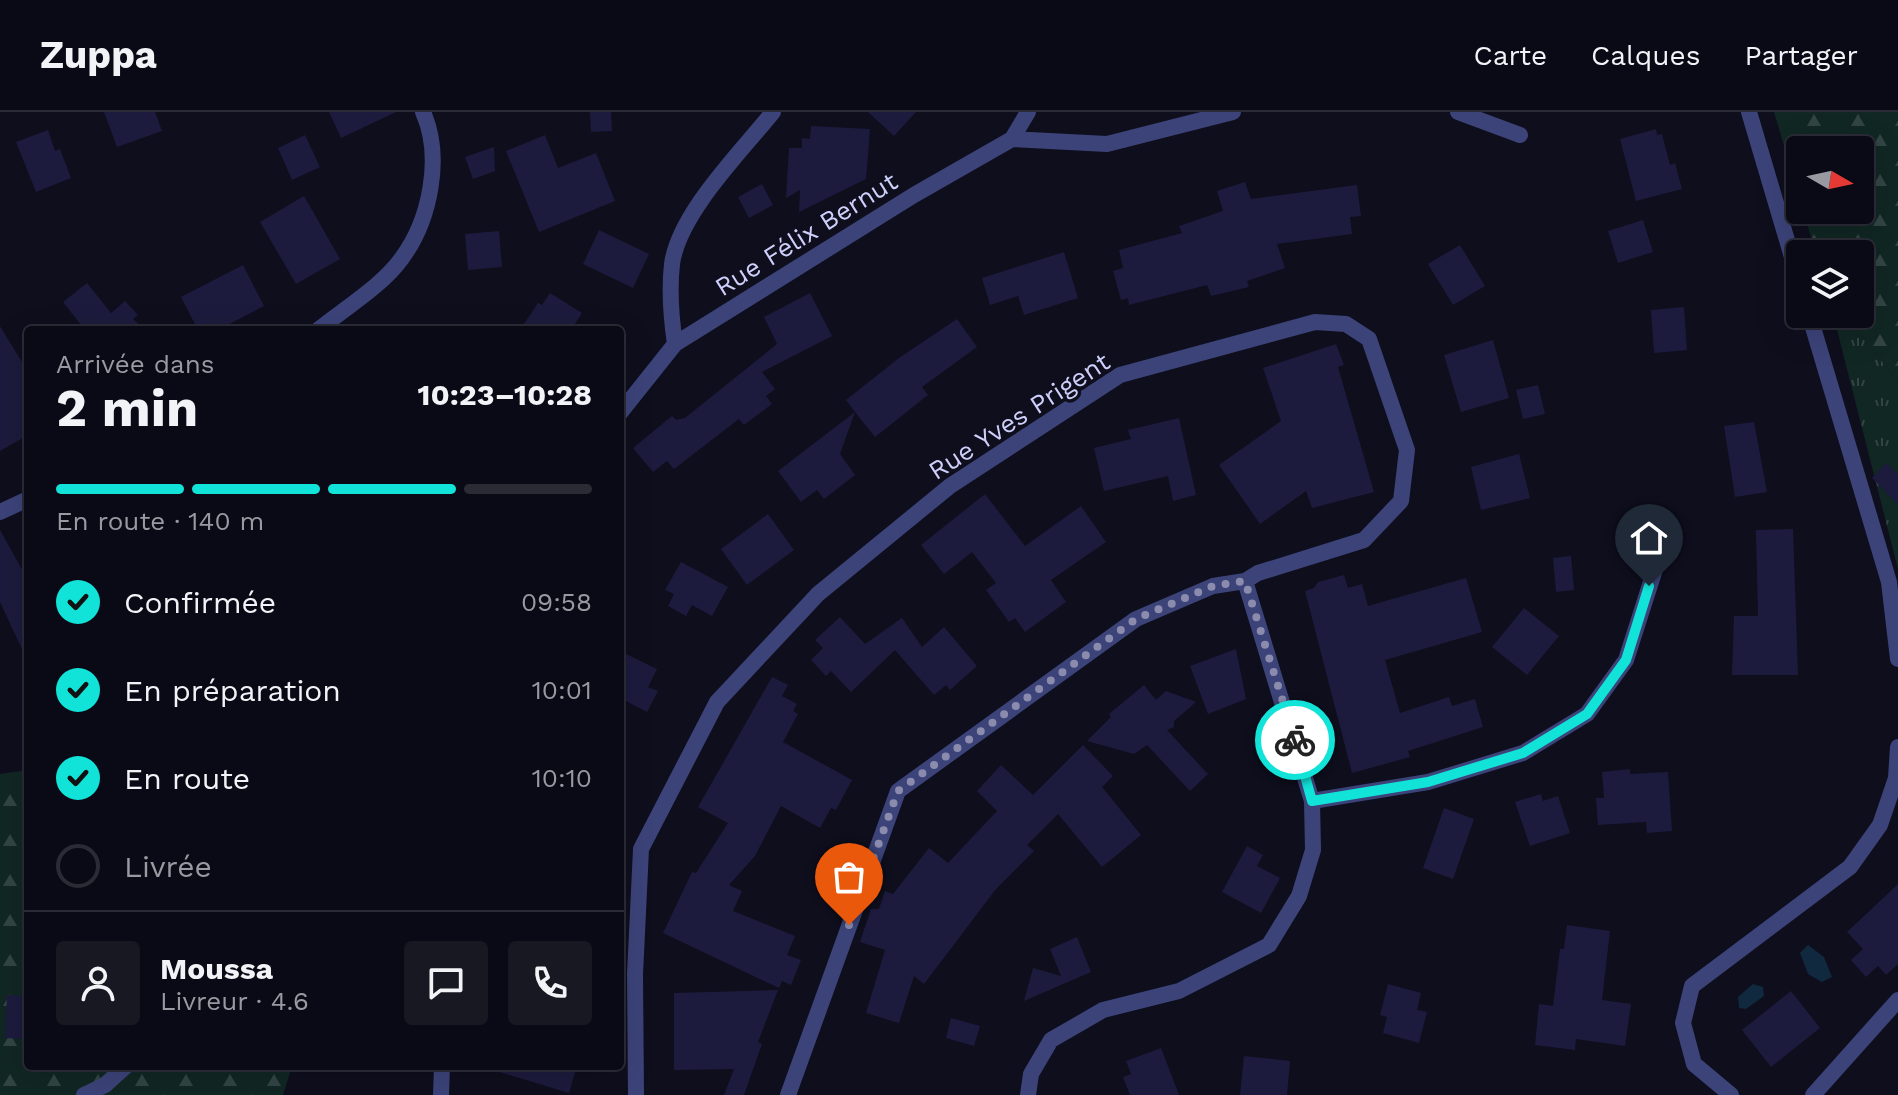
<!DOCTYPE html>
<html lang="fr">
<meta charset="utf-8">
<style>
body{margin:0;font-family:"Work Sans",sans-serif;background:#181823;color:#f1f3f6;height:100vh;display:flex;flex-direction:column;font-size:30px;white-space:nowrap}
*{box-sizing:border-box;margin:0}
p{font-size:26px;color:#999aa1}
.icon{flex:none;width:44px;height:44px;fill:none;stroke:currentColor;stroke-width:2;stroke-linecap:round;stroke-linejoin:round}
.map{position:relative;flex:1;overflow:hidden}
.drawer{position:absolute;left:24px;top:214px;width:600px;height:744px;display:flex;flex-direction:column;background:#0a0a16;border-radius:8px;box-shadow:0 8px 32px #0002,0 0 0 2px #2a2b35}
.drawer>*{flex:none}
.needle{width:52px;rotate:99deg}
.tools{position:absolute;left:1786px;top:24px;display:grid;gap:16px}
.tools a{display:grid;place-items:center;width:88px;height:88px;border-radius:8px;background:#0a0a16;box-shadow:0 8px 32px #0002,0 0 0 2px #2a2b35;font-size:40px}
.pin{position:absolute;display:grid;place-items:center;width:68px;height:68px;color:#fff;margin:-82px -34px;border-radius:50% 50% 50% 0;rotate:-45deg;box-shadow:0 0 8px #0007}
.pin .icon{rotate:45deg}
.courier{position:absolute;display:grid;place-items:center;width:80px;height:80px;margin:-40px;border:6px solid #12e3d9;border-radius:50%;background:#fff;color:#222;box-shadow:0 2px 10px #0007}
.overview em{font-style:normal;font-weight:700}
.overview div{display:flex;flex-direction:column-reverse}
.overview{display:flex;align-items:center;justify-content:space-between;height:136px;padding:0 32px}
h1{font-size:52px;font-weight:700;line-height:60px}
.bar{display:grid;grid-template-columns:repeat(4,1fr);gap:12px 8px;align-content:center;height:96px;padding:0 32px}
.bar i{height:10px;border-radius:6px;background:#2a2b35}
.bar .selected{background:#12e3d9}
.bar p{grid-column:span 4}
.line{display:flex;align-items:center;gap:20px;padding:0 32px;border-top:2px solid #2a2b35}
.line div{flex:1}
.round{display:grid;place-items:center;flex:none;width:84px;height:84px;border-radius:8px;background:#181823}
ol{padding:0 32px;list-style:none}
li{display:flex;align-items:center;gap:24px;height:88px}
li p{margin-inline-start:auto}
li .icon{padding:8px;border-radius:50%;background:#12e3d9;color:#111;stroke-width:4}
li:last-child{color:#999aa1}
li i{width:44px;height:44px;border:4px solid #2a2b35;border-radius:50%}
header{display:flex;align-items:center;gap:48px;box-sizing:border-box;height:112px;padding:0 40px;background:#0a0a16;border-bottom:2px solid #2a2b35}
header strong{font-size:38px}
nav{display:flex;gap:44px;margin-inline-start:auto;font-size:28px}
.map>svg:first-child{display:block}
.grass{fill:url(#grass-tufts)}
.forest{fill:url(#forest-firs)}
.water{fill:#10293f}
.building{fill:#1d1b3d}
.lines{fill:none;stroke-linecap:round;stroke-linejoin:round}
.minor{stroke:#3c4379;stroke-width:16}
.tertiary{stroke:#3c4379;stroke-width:16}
.done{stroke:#8b8bad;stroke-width:8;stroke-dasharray:0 14.4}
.route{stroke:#12e3d9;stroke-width:10}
.labels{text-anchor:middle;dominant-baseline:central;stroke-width:7;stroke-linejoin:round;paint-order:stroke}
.street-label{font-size:26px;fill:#cecffb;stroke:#0e0e1d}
</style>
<header>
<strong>Zuppa</strong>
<nav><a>Carte</a><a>Calques</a><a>Partager</a></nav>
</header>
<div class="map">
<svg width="1898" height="983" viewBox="0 0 1898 983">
<defs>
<pattern id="grass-tufts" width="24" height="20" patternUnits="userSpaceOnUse" patternTransform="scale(2)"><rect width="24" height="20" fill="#112723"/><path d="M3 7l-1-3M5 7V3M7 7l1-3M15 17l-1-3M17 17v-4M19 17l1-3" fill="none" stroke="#324544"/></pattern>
<pattern id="forest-firs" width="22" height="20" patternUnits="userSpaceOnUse" patternTransform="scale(2)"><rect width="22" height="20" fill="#112723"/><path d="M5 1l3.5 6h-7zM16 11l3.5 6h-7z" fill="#324544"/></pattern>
</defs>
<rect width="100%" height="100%" fill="#0e0e1d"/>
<path class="grass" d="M1833,202h10l55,67v188z"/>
<path class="forest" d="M1774,0h124v269l-55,-67h17v-60h-44l-13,-44h57v-60h-60v49z
M28,658v296h264l-9,29h-283v-321z"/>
<path class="water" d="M1808,833l16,12 8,20 -10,5 -14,-8 -8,-21z
M1753,872l10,3 1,9 -18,13 -7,-1 -1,-11z"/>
<path class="building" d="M104,0h51l7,19 -45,16z
M329,0h67l-55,26z
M590,0h21l1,19 -21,1z
M868,0h48l-22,24z
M811,14l59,3 -4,50 -67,33 1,-22 -14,8 3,-50h13v-10l8,1z
M1656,17l1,6 5,-1 8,31 5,-2 7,26 -46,12 -16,-62z
M48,18l7,21 5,-2 11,29 -35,14 -20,-50z
M305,23l15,32 -28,13 -14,-32z
M545,23l13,33 38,-15 19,48 -76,31 -33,-81z
M494,35l1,24 -22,8 -8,-22z
M1245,70l6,17 106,-14 4,31 -11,1 2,17 -75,10 8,24 -38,13 2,6 -38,9 -4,-11 -78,20 -1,-7 -7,2 -8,-29 10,-3 -4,-18 63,-17 -3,-7 44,-15 -6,-20z
M762,72l11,21 -24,13 -11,-21z
M304,84l36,63 -44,25 -36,-62z
M1643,108l10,32 -35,11 -10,-32z
M599,118l50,24 -16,34 -50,-24z
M499,119l3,36 -34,3 -3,-36z
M1460,133l25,41 -32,19 -25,-41z
M1064,140l14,46 -54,17 -6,-19 -28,9 -8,-27z
M243,153l21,41 -46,24h-20l-17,-33z
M87,171l24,30 14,-12 13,14 -5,4 12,11h-60l-22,-28z
M550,181l32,20 -11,17h-51l18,-27 4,2z
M810,181l22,43 -70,36 13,17 -9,7 6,8 -28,21 -5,-6 -65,50 -7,-8 -14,11 -20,-24 39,-32 4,4 9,-2 92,-74 -13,-27z
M1684,195l3,43 -33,3 -3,-43z
M957,207l20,28 -55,40 6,8 -53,42 -20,-25 -15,42 15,21 -31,24 -7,-9 -16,12 -23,-31 77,-59 -9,-12 53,-42z
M0,214l28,46v63l-28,16z
M1493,228l16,58 -48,14 -17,-57z
M1336,232l8,21 -6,2 36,125 -62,16 -6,-17 -46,33 -41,-59 62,-44 -18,-53z
M1538,273l7,29 -22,5 -7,-29z
M1179,306l17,77 -23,6 -5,-25 -64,15 -10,-43 37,-9 -3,-9z
M1754,310l13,70 -32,5 -11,-71z
M1519,342l11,44 -49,12 -10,-43z
M1886,351l12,11v31l-26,-27z
M985,382l40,52 56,-40 25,36 -55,38 15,22 -41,30 -10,-14 -6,4 -23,-32 10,-7 -24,-31 -28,22 -23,-29z
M768,402l26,36 -47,35 -26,-36z
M1793,417l5,146h-66l2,-59h24l-2,-86z
M0,418l28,50v82l-28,-60z
M1571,444l3,34 -18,2 -3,-34z
M681,450l47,25 -16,29 -20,-11 -6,11 -18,-10 6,-12 -9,-4z
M1344,463l4,13 14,-4 6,22 98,-28 16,54 -97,28 15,53 49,-16 3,9 23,-7 8,28 -75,24 2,6 -58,16 -47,-182 9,-3 4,-6z
M1524,496l35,28 -32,39 -35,-28z
M840,505l25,27 37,-26 20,29 22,-20 33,39 -27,24 -4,-5 -12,10 -39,-45 -44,42 -20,-21 -5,5 -15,-16 12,-12 -8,-8z
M1236,537l10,50 -38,15 -18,-48z
M620,539l37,18 -9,18 10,4 -11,21 -27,-14z
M772,565l16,8 -6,11 15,8 -4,7 5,3 -15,28 69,38 -16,30 -5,-2 -11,20 -39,-22 -26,50 -26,29 13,6 -9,20 62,25 -8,19 14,5 -10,25 -9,-4 -3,7 -116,-55 29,-61 4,1 32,-50 -30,-16z
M1144,573l12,15 10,-9 30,11 -22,19v6l-7,3 41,44 -18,17 -43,-46 -13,9 -47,-13 24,-24 -2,-3z
M1083,633l30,31 -11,11 39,48 -39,32 -44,-53 -31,31 7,6 -38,38 -72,95 -10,-8 -15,47 -33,-10 19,-63 -25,-8 11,-33h8l6,-18 8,3 36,-46 19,15 49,-52 -20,-20 24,-26 32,30z
M1630,657v5l38,-2 4,59 -25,2 -1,-11 -48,3 -2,-27h8l-2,-26z
M1541,682l2,7 15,-5 12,37 -40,13 -15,-44z
M1444,696l30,11 -21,60 -30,-11z
M1247,734l16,9 -6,11 23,12 -19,35 -39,-21z
M1898,772v80l-12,11 -8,-9 -12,11 -15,-17 12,-11 -16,-17z
M1567,813l43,6 -8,69 29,4 -6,42 -49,-7 -1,11 -40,-5 4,-41 14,2 7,-57h4z
M1077,825l14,35 -67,29 9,-33 28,8 -11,-27z
M1388,872l33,9 -4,17 10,2 -8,31 -36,-10 4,-16 -7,-2z
M778,878l-20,52 4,2 -18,51h-20l10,-26 -60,1v-77z
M1791,879l29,37 -49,39 -29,-37z
M7,883l21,1v43l-23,-1z
M951,906l29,8 -6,20 -28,-8z
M1161,936l18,47h-49l-7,-18 8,-3 -5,-13z
M1244,944l46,5 -3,34h-47z
M496,954h81l-8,27 -73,-22z"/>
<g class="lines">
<path class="minor" d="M1458,0l62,23
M1749,0l51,172
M1012,27l95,5 126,-32
M1809,202l80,268 9,77
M675,232c-4,-27 -6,-53 -3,-80 7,-51 69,-112 101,-152
M620,301l55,-69 239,-149 98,-56 16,-27
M1312,689l116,-19 95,-29 64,-39 39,-54 31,-97
M84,983l21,-10 21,-19
M441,983l1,-29
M636,983l-1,-121 6,-125 76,-147 101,-108 132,-108 170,-111 195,-53 31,2 23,15 38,111 -6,51 -37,39 -106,33 -13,8 -32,5 -77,33 -238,172 -110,304
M1028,983l3,-21 20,-34 52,-30 76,-19 90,-46 30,-49 14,-46 -1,-49 -67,-220
M1731,983l-37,-31 -11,-41 9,-37 158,-119 30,-42 16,-47 2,-31
M1813,983l85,-95"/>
<path class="tertiary" d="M318,218c27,-22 64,-44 84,-72 28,-38 41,-101 21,-146
M0,400l28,-13"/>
</g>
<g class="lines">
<path class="done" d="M849,813l49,-134 238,-172 77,-33 32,-5 50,159"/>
<path class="route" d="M1295,628l17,61 116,-19 95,-29 64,-39 39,-54 23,-74"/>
</g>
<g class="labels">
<g class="street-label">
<text transform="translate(806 122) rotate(-32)">Rue Félix Bernut</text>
<text transform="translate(1019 304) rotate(-33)">Rue Yves Prigent</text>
</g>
</g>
</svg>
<div class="tools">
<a><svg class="needle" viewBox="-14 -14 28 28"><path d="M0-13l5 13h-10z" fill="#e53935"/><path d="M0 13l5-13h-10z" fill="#999aa1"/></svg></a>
<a><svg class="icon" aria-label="layers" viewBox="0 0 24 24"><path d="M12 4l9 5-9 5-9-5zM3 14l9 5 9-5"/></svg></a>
</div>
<div class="pin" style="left:849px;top:813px;background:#ea580c"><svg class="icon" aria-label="bag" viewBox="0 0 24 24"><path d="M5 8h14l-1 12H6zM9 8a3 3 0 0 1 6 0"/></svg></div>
<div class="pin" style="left:1649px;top:474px;background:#1f2937"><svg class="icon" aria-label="home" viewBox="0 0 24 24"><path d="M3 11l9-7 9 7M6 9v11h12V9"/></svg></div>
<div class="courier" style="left:1295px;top:628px"><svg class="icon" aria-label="bike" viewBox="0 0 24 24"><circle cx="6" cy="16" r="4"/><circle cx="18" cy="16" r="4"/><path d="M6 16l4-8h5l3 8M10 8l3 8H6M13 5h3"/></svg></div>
<section class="drawer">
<div class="overview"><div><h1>2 min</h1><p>Arrivée dans</p></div><em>10:23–10:28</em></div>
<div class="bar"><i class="selected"></i><i class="selected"></i><i class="selected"></i><i></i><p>En route · 140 m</p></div>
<ol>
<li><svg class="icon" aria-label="check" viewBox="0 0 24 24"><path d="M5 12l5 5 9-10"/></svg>Confirmée<p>09:58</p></li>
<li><svg class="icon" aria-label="check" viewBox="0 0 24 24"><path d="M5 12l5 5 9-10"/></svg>En préparation<p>10:01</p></li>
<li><svg class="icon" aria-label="check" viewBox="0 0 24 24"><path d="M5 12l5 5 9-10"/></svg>En route<p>10:10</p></li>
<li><i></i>Livrée</li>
</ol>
<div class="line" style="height:144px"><a class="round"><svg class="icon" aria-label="person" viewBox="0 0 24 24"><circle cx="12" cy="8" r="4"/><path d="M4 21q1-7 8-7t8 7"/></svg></a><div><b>Moussa</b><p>Livreur · 4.6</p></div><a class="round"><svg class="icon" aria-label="chat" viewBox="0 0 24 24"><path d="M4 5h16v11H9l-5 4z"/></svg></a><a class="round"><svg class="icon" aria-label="phone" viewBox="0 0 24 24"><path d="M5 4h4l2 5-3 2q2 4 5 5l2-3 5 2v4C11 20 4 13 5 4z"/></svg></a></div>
</section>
</div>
